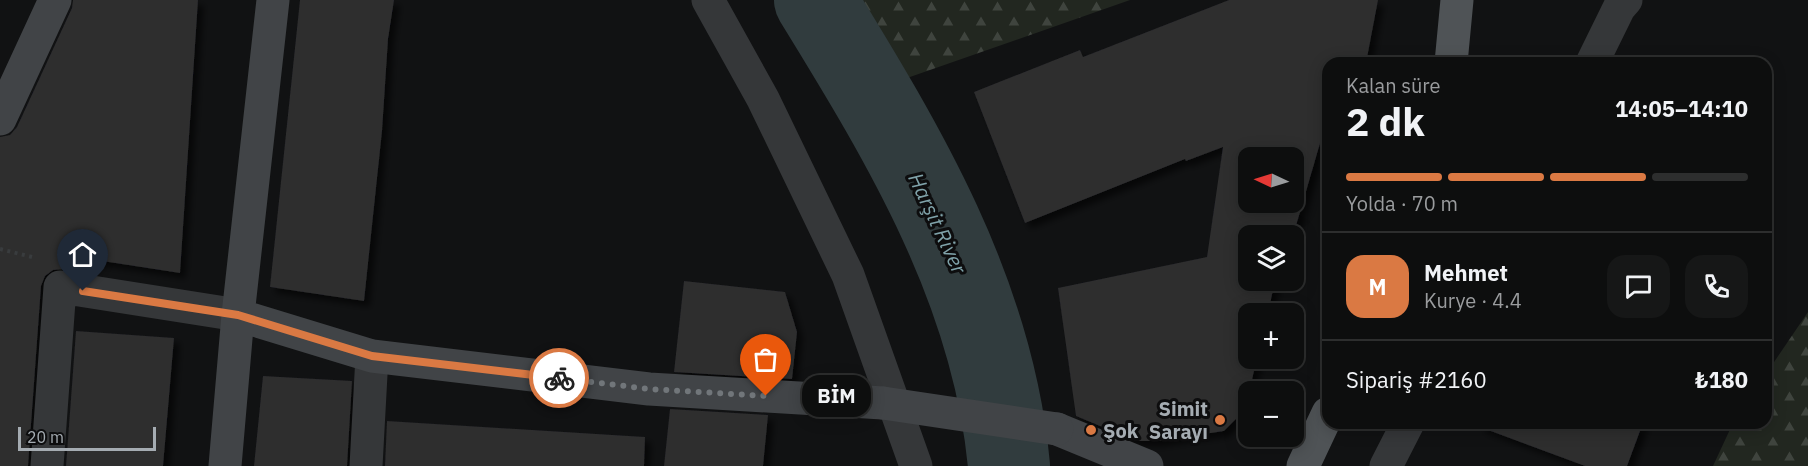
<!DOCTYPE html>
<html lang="tr">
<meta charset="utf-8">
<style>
body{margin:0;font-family:"IBM Plex Sans",sans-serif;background:#161717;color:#f1f3f6;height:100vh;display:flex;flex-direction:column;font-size:22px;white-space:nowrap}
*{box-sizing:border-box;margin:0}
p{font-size:20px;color:#9a9c9e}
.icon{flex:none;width:33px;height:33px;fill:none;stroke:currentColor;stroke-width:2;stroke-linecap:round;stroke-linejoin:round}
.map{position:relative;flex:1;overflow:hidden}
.panel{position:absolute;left:1322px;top:57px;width:450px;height:372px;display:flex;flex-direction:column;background:#0d0e0e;border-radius:18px;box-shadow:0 3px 15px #0003,0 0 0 2px #2d2e2e}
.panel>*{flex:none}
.needle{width:39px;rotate:274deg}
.fabs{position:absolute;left:1238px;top:147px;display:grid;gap:12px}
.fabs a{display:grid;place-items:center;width:66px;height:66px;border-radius:12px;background:#0d0e0e;box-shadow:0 3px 15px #0003,0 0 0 2px #2d2e2e;font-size:30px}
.scale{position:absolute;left:18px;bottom:15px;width:138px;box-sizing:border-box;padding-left:6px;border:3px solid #a5acb2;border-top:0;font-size:16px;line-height:21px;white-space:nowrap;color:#a5acb2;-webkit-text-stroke:4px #0d0d0e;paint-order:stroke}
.pin{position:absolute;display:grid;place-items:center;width:51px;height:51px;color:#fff;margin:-62px -26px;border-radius:50% 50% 50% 0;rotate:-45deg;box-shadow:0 0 6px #0007}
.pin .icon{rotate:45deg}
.courier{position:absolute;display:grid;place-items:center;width:60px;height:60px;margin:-30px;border:4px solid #da7943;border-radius:50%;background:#fff;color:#222;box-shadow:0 2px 8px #0007}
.bubble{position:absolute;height:42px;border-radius:18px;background:#0d0e0e;box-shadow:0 3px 15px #0003,0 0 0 2px #2d2e2e;font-size:20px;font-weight:800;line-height:42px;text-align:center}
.summary em{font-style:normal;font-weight:800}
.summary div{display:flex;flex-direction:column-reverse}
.summary{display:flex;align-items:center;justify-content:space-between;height:102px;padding:0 24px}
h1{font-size:39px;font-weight:800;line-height:45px}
.bar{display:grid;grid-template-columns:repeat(4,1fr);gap:9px 6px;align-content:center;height:72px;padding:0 24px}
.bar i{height:8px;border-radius:4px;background:#2d2e2e}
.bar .on{background:#da7943}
.bar p{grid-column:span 4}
.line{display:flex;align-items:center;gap:15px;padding:0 24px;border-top:2px solid #2d2e2e}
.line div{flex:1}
.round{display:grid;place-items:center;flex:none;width:63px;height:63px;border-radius:18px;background:#161717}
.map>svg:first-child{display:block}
.forest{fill:url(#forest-firs)}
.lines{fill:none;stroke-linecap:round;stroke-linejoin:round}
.river{stroke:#313c3e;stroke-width:82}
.building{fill:#2d2d2f;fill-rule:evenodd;filter:url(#shadow)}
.path{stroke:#393c3e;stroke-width:4;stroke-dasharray:3 4.5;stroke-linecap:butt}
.pedestrian{stroke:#353739;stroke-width:33}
.minor{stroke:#353739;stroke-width:33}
.secondary{stroke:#414447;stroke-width:33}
.primary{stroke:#4f5356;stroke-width:33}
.secondary-bridge{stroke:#414447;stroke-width:33}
.done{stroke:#71767a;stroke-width:6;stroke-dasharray:0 10.8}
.route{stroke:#da7943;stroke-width:8}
.poi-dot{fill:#da7943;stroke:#0d0d0e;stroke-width:2}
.labels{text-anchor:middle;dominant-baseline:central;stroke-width:6;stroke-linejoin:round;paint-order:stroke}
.poi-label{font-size:20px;font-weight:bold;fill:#a5acb2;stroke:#0d0d0e;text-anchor:end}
.water-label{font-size:21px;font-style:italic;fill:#7fa2a9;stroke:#0d0d0e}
</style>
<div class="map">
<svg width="1808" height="466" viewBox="0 0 1808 466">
<defs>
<pattern id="forest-firs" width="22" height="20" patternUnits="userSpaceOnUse" patternTransform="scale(1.5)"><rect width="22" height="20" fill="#222720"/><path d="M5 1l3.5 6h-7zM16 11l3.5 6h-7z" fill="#3f443e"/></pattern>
<filter id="shadow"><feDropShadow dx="5.5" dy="5.5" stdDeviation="3" flood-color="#0009"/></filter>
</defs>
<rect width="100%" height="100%" fill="#111213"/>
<path class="forest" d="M842,0h288l-243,85z
M1808,312v154h-95l20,-43h33v-49z"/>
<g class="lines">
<path class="river" d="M815,0c90,146 178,292 194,466"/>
</g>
<path class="building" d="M73,0h125l-18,273 -110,-17 -5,13 -12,1 -8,6 -4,10 -13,180h-28v-329l10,-2 7,-8 55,-119z
M300,0h94l-6,39 -6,92 -18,170 -94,-14z
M1229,0h149l-12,63h-38v53l-35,120h-45v44h27l-7,34h-20v44h9l-12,52 -21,21 -66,10h-22l-60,-25 -18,-128 149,-31 16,-110 -37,14 -1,-2 -160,64 -51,-131 106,-42 3,7zM1248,158h45v44h-45z
M684,281l101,11 12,40 -5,47 -118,-7z
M76,331l98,7 -11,128h-97z
M263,376l89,5 -5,85h-93z
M670,409l98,6 -5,51h-99z
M387,421l258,16 -1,29h-259z
M1480,423h163l-16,43h-42l-105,-39z"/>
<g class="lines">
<path class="path" d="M0,249l32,8"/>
<path class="pedestrian" d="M708,0l55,99 85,176 68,191"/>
<path class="minor" d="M1592,63l27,-55 7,-8
M47,466l13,-179 178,28
M366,466l6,-110
M1386,466l22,-43"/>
<path class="secondary" d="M0,119l55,-119
M238,315l134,41 277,33 234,14
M1057,429l90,37
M225,466l13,-151 35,-315"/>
<path class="primary" d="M1451,63l6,-63
M1303,466l25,-53"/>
<path class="secondary-bridge" d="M883,403l174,26"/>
</g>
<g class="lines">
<path class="done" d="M559,378l90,11 117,7"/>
<path class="route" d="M83,291l155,24 134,41 187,22"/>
</g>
<g class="poi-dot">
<circle cx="1220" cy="420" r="6"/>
<circle cx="1091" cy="430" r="6"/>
</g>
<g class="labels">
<g class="poi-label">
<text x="1208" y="408">Simit<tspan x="1208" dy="23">Sarayı</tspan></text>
<text x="1103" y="430" text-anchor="start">Şok</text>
</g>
<g class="water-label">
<text transform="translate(938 223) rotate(65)">Harşit River</text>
</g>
</g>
</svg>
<div class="fabs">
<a><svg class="needle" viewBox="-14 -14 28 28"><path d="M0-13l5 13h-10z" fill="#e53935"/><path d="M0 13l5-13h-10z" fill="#9a9c9e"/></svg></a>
<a><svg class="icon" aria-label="layers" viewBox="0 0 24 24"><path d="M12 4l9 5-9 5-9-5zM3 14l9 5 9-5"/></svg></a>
<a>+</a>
<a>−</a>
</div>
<div class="scale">20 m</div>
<div class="pin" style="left:766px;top:396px;background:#ea580c"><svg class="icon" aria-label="bag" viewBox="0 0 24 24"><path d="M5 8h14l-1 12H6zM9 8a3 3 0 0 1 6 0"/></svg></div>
<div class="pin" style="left:83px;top:291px;background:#1f2937"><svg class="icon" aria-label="home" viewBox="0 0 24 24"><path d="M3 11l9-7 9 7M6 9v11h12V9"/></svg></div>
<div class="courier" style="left:559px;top:378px"><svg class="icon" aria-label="bike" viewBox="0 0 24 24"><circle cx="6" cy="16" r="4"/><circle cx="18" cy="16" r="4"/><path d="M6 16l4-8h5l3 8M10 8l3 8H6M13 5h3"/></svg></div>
<div class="bubble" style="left:802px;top:375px;width:69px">BİM</div>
<section class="panel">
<div class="summary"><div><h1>2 dk</h1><p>Kalan süre</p></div><em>14:05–14:10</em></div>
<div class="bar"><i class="on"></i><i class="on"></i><i class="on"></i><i></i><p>Yolda · 70 m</p></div>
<div class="line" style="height:108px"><b class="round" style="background:#da7943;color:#fff">M</b><div><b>Mehmet</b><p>Kurye · 4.4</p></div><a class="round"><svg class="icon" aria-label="chat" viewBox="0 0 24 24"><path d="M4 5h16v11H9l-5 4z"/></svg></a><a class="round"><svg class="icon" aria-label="phone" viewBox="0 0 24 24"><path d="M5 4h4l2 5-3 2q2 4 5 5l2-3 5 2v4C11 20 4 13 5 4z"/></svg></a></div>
<div class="line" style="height:78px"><div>Sipariş #2160</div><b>₺180</b></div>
</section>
</div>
